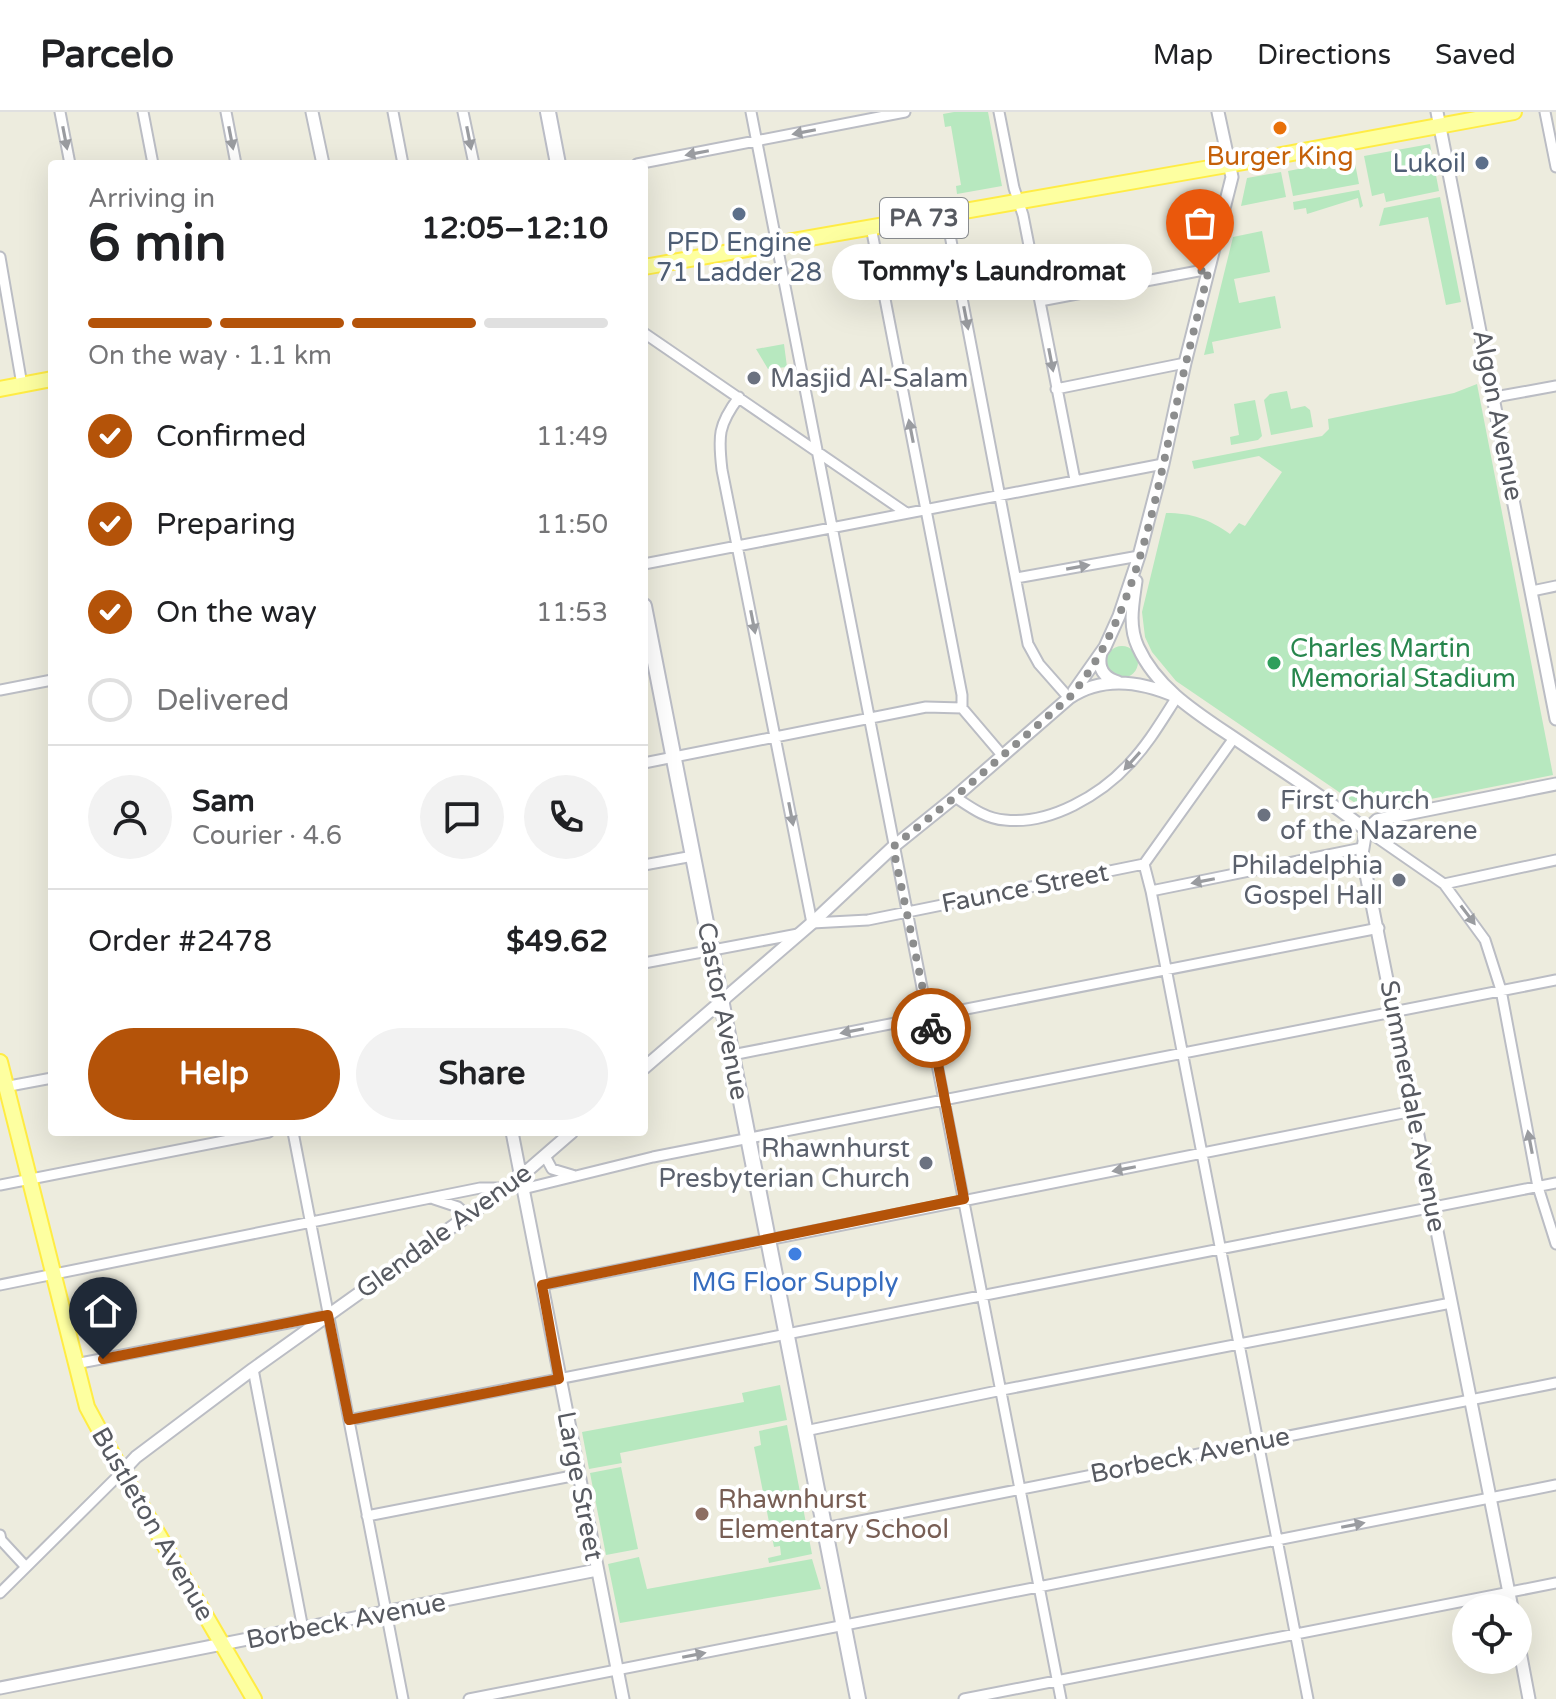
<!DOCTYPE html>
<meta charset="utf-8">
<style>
body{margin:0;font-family:"Varela Round",sans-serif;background:#f2f2f2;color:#202124;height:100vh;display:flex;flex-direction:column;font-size:30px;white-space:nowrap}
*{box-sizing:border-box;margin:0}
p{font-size:26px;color:#757577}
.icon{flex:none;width:44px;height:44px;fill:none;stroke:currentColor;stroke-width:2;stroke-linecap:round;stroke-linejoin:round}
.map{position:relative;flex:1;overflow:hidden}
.sheet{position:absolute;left:48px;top:48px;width:600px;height:976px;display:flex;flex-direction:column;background:#fff;border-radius:8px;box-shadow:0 8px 32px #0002}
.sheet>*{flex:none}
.fabs{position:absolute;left:1452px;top:1482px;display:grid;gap:16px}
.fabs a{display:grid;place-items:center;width:80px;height:80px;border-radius:50%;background:#fff;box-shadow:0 8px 32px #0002;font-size:40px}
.pin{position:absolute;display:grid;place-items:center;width:68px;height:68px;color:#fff;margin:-82px -34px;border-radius:50% 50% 50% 0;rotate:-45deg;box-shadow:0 0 8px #0007}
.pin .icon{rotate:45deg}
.courier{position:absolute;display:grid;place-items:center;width:80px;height:80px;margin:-40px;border:6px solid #b45309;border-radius:50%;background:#fff;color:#222;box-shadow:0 2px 10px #0007}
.bubble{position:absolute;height:56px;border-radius:28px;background:#fff;box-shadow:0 8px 32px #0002;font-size:26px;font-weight:700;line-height:56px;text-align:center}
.headline em{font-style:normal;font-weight:700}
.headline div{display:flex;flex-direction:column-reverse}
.headline{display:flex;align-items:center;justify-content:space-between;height:136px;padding:0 40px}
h1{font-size:52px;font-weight:700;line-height:60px}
.bar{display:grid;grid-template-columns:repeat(4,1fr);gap:12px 8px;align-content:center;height:96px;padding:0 40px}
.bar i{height:10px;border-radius:6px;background:#e0e0e0}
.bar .on{background:#b45309}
.bar p{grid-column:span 4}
.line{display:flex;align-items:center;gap:20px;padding:0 40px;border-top:2px solid #e0e0e0}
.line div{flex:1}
.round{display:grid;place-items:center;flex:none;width:84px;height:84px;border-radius:42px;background:#f2f2f2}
ol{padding:0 40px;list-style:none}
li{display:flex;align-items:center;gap:24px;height:88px}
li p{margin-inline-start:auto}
li .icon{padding:8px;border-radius:50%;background:#b45309;color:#fff;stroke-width:4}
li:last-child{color:#757577}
li i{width:44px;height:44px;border:4px solid #e0e0e0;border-radius:50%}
.primary-button{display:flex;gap:16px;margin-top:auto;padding:16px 40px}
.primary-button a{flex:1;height:92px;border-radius:48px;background:#b45309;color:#fff;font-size:32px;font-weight:700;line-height:92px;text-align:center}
.primary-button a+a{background:#f2f2f2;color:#202124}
header{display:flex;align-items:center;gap:48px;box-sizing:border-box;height:112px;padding:0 40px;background:#fff;border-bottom:2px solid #e0e0e0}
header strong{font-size:38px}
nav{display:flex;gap:44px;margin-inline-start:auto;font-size:28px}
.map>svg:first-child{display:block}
.green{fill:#b7e8bf}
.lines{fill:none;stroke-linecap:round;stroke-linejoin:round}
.minor-casing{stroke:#bbbdc4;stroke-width:13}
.tertiary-casing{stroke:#bbbdc4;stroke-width:15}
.secondary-casing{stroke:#bbbdc6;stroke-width:18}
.primary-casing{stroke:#ffec44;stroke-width:18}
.minor{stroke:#fff;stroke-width:9}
.tertiary{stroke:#fff;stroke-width:11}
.secondary{stroke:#fff;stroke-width:14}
.primary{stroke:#fdffa0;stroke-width:14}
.oneway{fill:#9a9ca0}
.done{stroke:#8c8d8d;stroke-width:8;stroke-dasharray:0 14.4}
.route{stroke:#b45309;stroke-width:10}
.food-dot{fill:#e8710a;stroke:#fff;stroke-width:3}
.service-dot{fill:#5c6f8a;stroke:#fff;stroke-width:3}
.worship-dot{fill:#6b7280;stroke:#fff;stroke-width:3}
.leisure-dot{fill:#2e9e5b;stroke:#fff;stroke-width:3}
.shop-dot{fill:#3f7fe0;stroke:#fff;stroke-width:3}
.education-dot{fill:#8d6e63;stroke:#fff;stroke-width:3}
.labels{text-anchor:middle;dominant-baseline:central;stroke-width:8;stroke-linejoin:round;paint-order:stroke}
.shield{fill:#fff;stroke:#898c90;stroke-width:2}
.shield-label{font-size:24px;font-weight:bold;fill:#575a61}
.food-label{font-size:26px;fill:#c56008;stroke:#fff}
.service-label{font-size:26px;fill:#4e5e75;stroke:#fff;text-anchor:end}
.worship-label{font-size:26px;fill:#5b616d;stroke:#fff;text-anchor:start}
.street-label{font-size:26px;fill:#575a61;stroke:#fff}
.leisure-label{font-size:26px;fill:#27864d;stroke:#fff;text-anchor:start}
.shop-label{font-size:26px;fill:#366cbe;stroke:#fff}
.education-label{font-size:26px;fill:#785e54;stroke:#fff;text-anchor:start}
</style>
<header>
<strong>Parcelo</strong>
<nav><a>Map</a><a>Directions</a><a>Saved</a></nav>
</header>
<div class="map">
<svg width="1556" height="1587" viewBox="0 0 1556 1587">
<rect width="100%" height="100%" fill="#edecde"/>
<path class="green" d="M954,0h34l14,74 -45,8 -1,-8 5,-1 -10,-59 -6,1 -2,-13z
M1430,32l9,47 -53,11 -2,-9 -12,3 -8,-40z
M1354,46l5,26 -66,12 -5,-25z
M1281,60l5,25 -45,9 6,-28z
M1359,78l4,16 -3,2 -2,-10 -51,16 -1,-6 -12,2 -1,-8z
M1440,85l21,105 -15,3 -18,-88 -49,9 5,-18z
M1262,119l8,41 -36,7 5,24 36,-7 6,32 -69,14 2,11 -10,2 29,-118z
M784,232l3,23 -19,2 -12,-20z
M1477,272l76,391 -178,35 -14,-3 -185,-126 -24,-29 -7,-15 -3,-25 24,-99c26,0 43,6 64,21l9,-11 6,3 37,-54 -23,-16 -65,13 -2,-8 130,-25 7,-7 -1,-10 126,-26z
M1287,279l4,18 14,-3 5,4 3,17 -42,8 -7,-35 6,-6z
M1255,288l7,36 -4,4 -27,5 -1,-8 9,-2 -5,-31z
M1106 550a16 16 0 1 1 32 0a16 16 0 1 1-32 0Z
M780,1273l7,35 -167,33 2,10 -33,6 -7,-37 162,-30 -2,-9z
M787,1313l25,129 -43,9 -1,-5 13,-3 -1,-9 -6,1 -20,-100 7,-2 -2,-14z
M621,1355l17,82 -32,6 -16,-82z
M639,1445l8,32 165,-30 9,30 -201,34 -12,-59z"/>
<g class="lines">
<g class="minor-casing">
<path id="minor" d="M60,0l10,52
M143,0l10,52
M226,0l10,52
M393,0l10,52
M463,0l11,52
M751,0l310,1587
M999,0l15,76 9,27 52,265
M1545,0l11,55
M637,52l268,-52
M946,102l82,430 11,20 30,34
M871,115l91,468v13
M0,145l22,128
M1040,189l169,-32
M644,221l261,179
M1056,277l129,-26
M739,285c-21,28 -21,39 -17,73l90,453 56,-3 276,-56
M1495,285l61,-11
M644,452l519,-100
M1016,466l123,-22
M1532,479l24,-5
M0,578l52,-10
M644,651l282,-56 36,1 40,47
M955,685c15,10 31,22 50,23 45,5 96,-25 125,-57 19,-20 32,-43 47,-66
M1366,718l78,54 41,56 16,50 37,197 18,57
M1144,752l7,27 157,808
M1144,752l90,-126
M644,753l49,-9
M1444,772l112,-24
M1151,779l211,-43
M644,851l154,-29
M732,943l647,-127
M4,975l48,-9
M293,1020l110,567
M545,1044l7,13 20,6
M0,1073l269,-53
M523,1077l130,-32 903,-177
M434,1087l24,8 10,9
M0,1173l480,-97h26
M542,1173l871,-174
M75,1252l250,-48
M253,1257l50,260
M349,1308l1207,-237
M805,1319l197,-41 449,-87
M367,1404l210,-41
M825,1416l731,-145
M0,1423l1,5 25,27
M0,1481l122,-121
M469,1587l1087,-214
M964,1587l592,-116"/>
</g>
<g class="tertiary-casing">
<path id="tertiary" d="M312,0l11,52
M1437,0l119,607
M1136,469c-3,22 -8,45 2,66 20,44 64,69 102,95 42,29 86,56 126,88
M1101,541c-4,15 3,25 17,29
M1074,579l31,-44 14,-31 20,-60 24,-92 22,-101 47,-186 -14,-65
M1366,718l-4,24 150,754
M1366,718l11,-10 179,-36
M644,956l168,-145 81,-76 62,-50 114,-99c34,-23 72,-17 108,-1
M512,1020l111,567
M122,1360l14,-15 117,-88 259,-185 60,-52
M1518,1529l11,58
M0,1576l597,-118"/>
</g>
<g class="secondary-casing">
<path id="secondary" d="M548,0l10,52
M644,494l214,1093"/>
</g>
<g class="primary-casing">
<path id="primary" d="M644,155l600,-105 270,-50
M0,277l52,-10
M0,950l87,345 35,65 132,227"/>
</g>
<use href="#minor" class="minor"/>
<use href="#tertiary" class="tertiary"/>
<use href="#secondary" class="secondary"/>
<use href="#primary" class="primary"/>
</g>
<defs><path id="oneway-solid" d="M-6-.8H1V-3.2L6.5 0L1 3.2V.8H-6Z" transform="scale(2)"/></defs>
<g class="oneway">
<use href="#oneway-solid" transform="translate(804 20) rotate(169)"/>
<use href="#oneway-solid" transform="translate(65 26) rotate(79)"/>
<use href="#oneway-solid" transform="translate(231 26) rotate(79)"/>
<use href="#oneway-solid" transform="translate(469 26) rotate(79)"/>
<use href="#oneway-solid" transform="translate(697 41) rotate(169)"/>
<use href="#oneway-solid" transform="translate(966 206) rotate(79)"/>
<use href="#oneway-solid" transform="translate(1051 248) rotate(79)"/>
<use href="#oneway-solid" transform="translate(911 319) rotate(-101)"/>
<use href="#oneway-solid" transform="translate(1078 455) rotate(-10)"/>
<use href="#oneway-solid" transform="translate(753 510) rotate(79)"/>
<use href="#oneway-solid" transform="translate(1132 649) rotate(132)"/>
<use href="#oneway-solid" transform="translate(791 702) rotate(79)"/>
<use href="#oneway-solid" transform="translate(1203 769) rotate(169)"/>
<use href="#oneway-solid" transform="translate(1468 803) rotate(53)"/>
<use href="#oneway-solid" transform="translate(852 919) rotate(169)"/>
<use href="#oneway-solid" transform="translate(1530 1030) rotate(-101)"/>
<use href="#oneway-solid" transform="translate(1124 1057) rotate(169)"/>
<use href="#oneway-solid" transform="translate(1353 1413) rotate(-11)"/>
<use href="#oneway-solid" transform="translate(694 1543) rotate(-11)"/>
</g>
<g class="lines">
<path class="done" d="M931,916l-38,-181 62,-50 114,-99c66,-77 85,-194 107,-291 10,-47 22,-92 33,-138l-9,2"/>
<path class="route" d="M103,1247l225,-44 21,105 210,-41 -17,-94 422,-86 -33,-171"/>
</g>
<circle class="food-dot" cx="1280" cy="16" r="8"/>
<g class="service-dot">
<circle cx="1482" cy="51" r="8"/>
<circle cx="739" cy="102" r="8"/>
</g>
<g class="worship-dot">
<circle cx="754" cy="266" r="8"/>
<circle cx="1264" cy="703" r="8"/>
<circle cx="1399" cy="768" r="8"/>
<circle cx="926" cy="1051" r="8"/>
</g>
<circle class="leisure-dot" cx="1274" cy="551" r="8"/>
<circle class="shop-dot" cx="795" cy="1142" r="8"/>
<circle class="education-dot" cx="702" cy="1402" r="8"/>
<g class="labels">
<rect class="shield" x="880" y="86" width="88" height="40" rx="6"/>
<g class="shield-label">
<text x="924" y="106">PA 73</text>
</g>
<g class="food-label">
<text x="1280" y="44">Burger King</text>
</g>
<g class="service-label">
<text x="1466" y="51">Lukoil</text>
<text x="739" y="130" text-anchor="middle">PFD Engine<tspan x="739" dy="30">71 Ladder 28</tspan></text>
</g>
<g class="worship-label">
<text x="770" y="266">Masjid Al-Salam</text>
<text x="1280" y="688">First Church<tspan x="1280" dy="30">of the Nazarene</tspan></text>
<text x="1383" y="753" text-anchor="end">Philadelphia<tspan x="1383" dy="30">Gospel Hall</tspan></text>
<text x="910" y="1036" text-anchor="end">Rhawnhurst<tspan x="910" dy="30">Presbyterian Church</tspan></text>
</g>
<g class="street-label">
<text transform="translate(1498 303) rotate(79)">Algon Avenue</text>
<text transform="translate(1025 776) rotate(-11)">Faunce Street</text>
<text transform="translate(723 899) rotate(79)">Castor Avenue</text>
<text transform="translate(1413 994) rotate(79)">Summerdale Avenue</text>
<text transform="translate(444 1119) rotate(-36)">Glendale Avenue</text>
<text transform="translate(1190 1343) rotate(-11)">Borbeck Avenue</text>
<text transform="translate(580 1374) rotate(79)">Large Street</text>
<text transform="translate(153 1412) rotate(60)">Bustleton Avenue</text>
<text transform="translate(346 1509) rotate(-11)">Borbeck Avenue</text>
</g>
<g class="leisure-label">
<text x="1290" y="536">Charles Martin<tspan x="1290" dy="30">Memorial Stadium</tspan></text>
</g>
<g class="shop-label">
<text x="795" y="1170">MG Floor Supply</text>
</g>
<g class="education-label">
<text x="718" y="1387">Rhawnhurst<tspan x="718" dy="30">Elementary School</tspan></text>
</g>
</g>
</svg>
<div class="fabs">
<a><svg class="icon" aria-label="locate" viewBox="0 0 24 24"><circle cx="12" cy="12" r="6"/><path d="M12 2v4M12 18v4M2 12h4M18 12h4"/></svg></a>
</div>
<div class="pin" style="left:1200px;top:159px;background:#ea580c"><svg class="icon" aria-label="bag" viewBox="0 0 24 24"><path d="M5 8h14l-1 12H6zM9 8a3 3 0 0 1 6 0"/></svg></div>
<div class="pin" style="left:103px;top:1247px;background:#1f2937"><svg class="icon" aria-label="home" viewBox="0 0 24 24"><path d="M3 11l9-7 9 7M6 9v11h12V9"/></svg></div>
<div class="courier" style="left:931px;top:916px"><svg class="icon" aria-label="bike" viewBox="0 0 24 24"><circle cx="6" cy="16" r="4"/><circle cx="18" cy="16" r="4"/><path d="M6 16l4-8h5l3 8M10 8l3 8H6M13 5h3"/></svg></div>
<div class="bubble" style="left:832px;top:132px;width:320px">Tommy's Laundromat</div>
<section class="sheet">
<div class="headline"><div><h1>6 min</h1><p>Arriving in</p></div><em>12:05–12:10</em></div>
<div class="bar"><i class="on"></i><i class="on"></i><i class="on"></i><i></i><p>On the way · 1.1 km</p></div>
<ol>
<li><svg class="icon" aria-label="check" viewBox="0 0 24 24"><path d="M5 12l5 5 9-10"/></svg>Confirmed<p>11:49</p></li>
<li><svg class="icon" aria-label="check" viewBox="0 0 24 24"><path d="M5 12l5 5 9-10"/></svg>Preparing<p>11:50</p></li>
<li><svg class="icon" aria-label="check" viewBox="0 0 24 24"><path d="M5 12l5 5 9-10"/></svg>On the way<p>11:53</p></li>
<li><i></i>Delivered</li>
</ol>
<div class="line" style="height:144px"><a class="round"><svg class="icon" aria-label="person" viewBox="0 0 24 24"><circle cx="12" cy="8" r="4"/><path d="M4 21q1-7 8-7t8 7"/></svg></a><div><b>Sam</b><p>Courier · 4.6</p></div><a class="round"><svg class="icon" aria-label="chat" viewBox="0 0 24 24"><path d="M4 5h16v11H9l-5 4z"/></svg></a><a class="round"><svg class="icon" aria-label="phone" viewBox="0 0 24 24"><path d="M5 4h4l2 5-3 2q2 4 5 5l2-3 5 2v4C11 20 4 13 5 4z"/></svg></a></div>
<div class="line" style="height:104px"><div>Order #2478</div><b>$49.62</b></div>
<div class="primary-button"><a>Help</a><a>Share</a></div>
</section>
</div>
